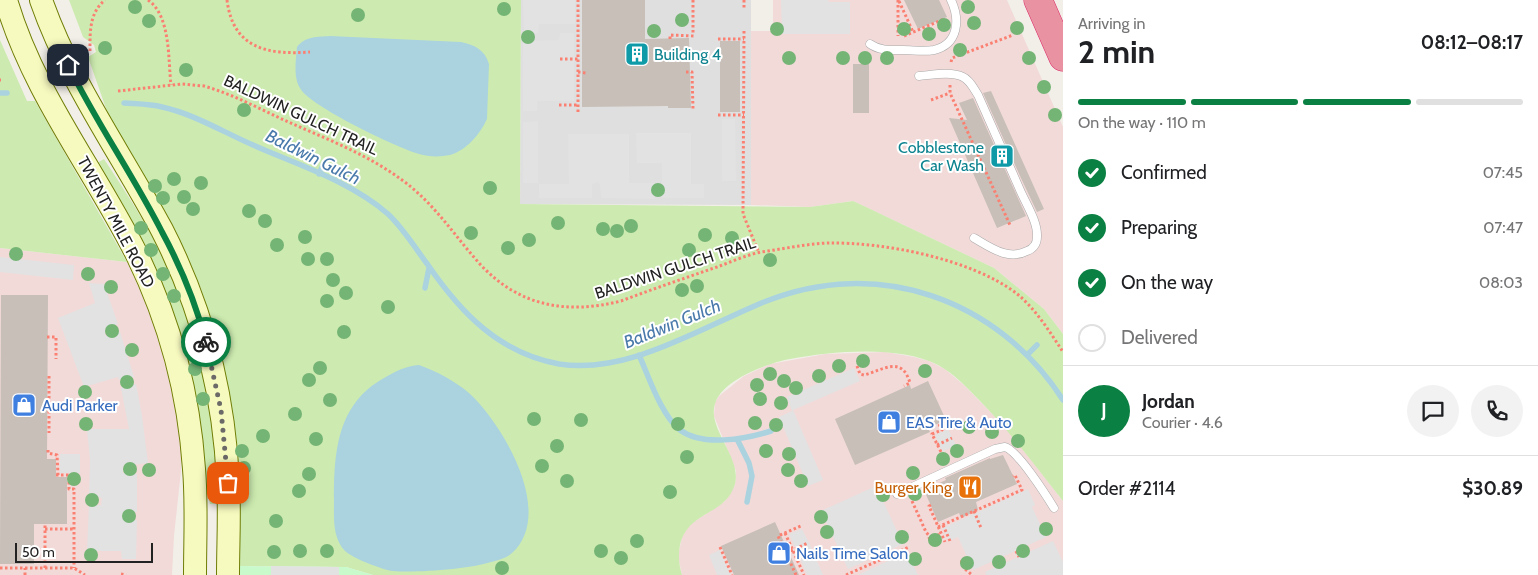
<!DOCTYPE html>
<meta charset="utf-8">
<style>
body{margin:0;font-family:Cabin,sans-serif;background:#f2f2f2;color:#202124;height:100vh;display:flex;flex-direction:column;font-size:19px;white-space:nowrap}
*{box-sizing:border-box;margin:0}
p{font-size:16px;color:#757577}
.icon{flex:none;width:28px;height:28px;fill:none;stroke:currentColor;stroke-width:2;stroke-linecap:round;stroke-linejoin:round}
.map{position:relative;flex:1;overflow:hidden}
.details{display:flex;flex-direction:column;background:#fff;width:475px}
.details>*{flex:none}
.scale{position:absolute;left:15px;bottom:12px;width:138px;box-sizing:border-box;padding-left:5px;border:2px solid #222;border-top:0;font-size:14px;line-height:18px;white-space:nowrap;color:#222;-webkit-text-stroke:4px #fff;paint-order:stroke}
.pin{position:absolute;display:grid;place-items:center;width:42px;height:42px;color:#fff;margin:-21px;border-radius:10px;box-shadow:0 2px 8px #0006}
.courier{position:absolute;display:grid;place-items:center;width:50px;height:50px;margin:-25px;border:4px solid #0b8043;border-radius:50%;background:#fff;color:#222;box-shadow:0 1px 6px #0007}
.overview em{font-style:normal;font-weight:800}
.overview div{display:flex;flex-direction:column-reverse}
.overview{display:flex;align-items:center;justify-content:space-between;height:85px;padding:0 15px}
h1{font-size:32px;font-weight:800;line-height:38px}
.bar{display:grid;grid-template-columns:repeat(4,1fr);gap:8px 5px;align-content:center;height:60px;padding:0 15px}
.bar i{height:6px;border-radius:4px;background:#e0e0e0}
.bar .current{background:#0b8043}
.bar p{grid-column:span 4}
.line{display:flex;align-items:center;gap:12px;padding:0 15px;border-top:1px solid #e0e0e0}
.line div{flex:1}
.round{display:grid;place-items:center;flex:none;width:52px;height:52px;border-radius:26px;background:#f2f2f2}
ol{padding:0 15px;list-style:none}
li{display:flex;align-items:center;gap:15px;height:55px}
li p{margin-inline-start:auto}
li .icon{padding:5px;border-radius:50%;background:#0b8043;color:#fff;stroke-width:4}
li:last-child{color:#757577}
li i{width:28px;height:28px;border:2px solid #e0e0e0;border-radius:50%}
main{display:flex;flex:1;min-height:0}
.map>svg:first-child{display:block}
.residential{fill:#e0dfdf}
.commercial{fill:#f2dad9}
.grass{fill:#cdebb0}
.park{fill:#c8facc}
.parking{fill:#e2e2e2}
.water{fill:#aad3df}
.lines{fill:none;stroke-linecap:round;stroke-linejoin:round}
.stream{stroke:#aad3df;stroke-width:5.5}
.building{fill:#c7bfb8}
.lane-casing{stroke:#a9a9a9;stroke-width:9}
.secondary-casing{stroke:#707d05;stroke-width:24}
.highway-casing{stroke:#dc2a67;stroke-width:29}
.path{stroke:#fa8072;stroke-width:3;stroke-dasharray:2.5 2.5;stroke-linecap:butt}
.lane{stroke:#fff;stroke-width:8}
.secondary{stroke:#f7fabf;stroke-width:22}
.highway{stroke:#e892a2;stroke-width:28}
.tree{fill:#74b475}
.done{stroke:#6b6a68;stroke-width:5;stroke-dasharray:0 9}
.route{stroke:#0b8043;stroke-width:6}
.labels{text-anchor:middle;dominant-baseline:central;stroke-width:4;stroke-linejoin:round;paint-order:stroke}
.culture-label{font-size:16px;fill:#0d838f;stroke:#fff;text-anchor:start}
.street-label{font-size:16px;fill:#222;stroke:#fff}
.shop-label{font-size:16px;fill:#366cbe;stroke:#fff;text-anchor:start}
.food-label{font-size:16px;fill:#c56008;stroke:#fff;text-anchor:end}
.water-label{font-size:18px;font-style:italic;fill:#4a7aab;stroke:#fff}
</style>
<main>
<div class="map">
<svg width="1063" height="575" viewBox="0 0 1063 575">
<rect width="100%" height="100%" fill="#f2efe9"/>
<path class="residential" d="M521,0h230v205l-231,-1z"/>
<path class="commercial" d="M773,0h234l56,127v207l-19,-25 -50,-41 -141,-67 -43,6 -59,-2v-174h22z
M0,248l127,14 15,32 15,39 11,41 9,42 4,31v24l-7,65 -2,39h-172z
M886,352l28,5 15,4 16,8 20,17 43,44 55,71v74h-381l-4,-19 4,-19 4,-8 6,-6 32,-21 10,-15 2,-8v-8l-22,-55 1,-14 4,-6 25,-20 26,-12 55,-10z"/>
<path class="grass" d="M69,0h452l-1,204 290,3 43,-6 13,6 128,61 50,41 19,25v167c-27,-34 -52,-68 -82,-99 -13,-13 -26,-28 -43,-37 -39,-20 -105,-14 -148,-6 -22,4 -65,20 -74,42 -12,27 29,57 18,86 -11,29 -46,24 -54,58 -2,11 -1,20 2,30h-309l-27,-8 -106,-1 -2,-116 -9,-60 -13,-54 -15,-47 -16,-37 -76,-135 -21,-60 8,-5 -2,-7 -11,-8z
M0,40l27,61h8l92,161 -127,-14z
M104,159c18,27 36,55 52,84 42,80 60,171 62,261h-8l-2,-8c-3,-27 -5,-54 -9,-80 -5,-38 -15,-75 -29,-111l-73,-142z"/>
<path class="park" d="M240,566l106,1 27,8h-133z"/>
<path class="parking" d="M523,0h52v24h-36l-1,9h-14z
M781,0h47l1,2h21v32h-68z
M560,33h14v68h-37v10h-14v-70l36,-1z
M722,119h13l1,62h-14z
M538,121v62h-15v-61z
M636,133h55v51h13v14h-42v-35h-25z
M568,134h61v49h26v16l-54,-1 -1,-13 -2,-3 -6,2v14h-53v-14h30z
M0,257l74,8 -1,15 -73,-8z
M89,283l15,1 14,40 -13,5v6l2,1 13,-4 14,45 -15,3 -1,-3 -34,10 -26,-69 37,-15z
M854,368l6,13 -67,29 30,70 -15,6 -29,-69 13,-6 -5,-14z
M136,384l6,32 6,47 -25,3v7l14,1v38l-15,2 1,6h14l-1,39h-14l-1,-8h-34l2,-46h12l1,-6 -2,-2h-11l1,-37 -3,-31h42l-8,-41z
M948,429l8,16 -14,7 -7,-17z
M60,454h20v19h-20z
M876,486l27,58 -55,25 -27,-58z
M1028,489l7,16 -3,2 14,30 -73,33 -15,-33 -9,4 -6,-13z
M802,529l8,16 13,30h-16l-7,-17 -11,-24z
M1053,541l10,21v13h-77l-1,-3z
M720,550l11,25h-14l-8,-20z
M907,552l11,23h-60z
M271,566l68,1v8h-68z"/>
<path class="water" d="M330,36l131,6c14,3 24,8 28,22l-2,55c-7,15 -20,31 -37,36 -10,2 -21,2 -31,-1 -21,-6 -110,-48 -119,-66 -7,-11 -4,-29 -3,-41 8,-11 21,-10 33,-11z
M419,365c17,6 36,16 50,28 33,30 87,120 43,160 -5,5 -14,7 -21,9 -21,7 -75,11 -98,9 -10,-1 -41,-13 -48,-20 -13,-14 -11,-34 -11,-51 0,-48 3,-96 50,-122 12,-7 22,-12 35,-13z"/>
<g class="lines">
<path class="stream" d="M0,93h7
M124,103c13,1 26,1 38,4 32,7 61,25 91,38 45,20 97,36 135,69 16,15 27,34 40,51 33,48 71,88 131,99 69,11 143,-37 205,-62 114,-46 234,-3 299,98
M319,174l5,-11
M425,288l4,-20
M639,355c10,22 22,60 41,75 23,17 65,9 91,1
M1027,355l10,-10
M737,439l12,24 3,13 -5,26"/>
</g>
<path class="building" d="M582,0h63v39l44,-1 2,70h-23v-2l-86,1z
M904,0h35l8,17 -29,12z
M720,41h20v71h-20z
M853,64h16v49h-16z
M991,91l53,118 -7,3 -17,-36 -37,-83z
M973,98l53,118 -29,12 -48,-110 18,2 -8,-17z
M1,295h47l-1,164h9v18h11v47h-33v40h-34z
M928,381l18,39 -18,8 2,4 -75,33 -20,-46 75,-34 1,4z
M1003,455l14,29 -41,18 2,8 -17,8 -2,-5 -21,9 -14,-32 22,-10 -1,-2 45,-20v1z
M775,522l24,53h-65l-13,-29z"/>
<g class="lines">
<g class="lane-casing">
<path id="lane" d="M870,44c10,7 21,6 33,6 10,0 21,2 31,0 25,-6 26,-31 17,-50
M919,76c13,-1 32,-5 44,1 7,3 11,12 15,18 14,32 28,64 42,95 6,14 18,32 17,47 0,7 -4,12 -10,14 -19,10 -37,-4 -53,-13
M897,494l98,-45 10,-2c13,4 41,48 49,61"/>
</g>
<g class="secondary-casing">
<path id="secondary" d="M6,0c27,93 88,169 131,255 33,67 52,140 57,214 3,35 1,71 1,106
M41,0c29,83 80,153 121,230 40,78 62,163 66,251 2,31 0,63 0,94"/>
</g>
<g class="highway-casing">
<path id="highway" d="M1038,0l25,57"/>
</g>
<path class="path" d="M148,0c23,16 20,60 23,85
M227,0c6,49 41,55 83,52
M693,0v35
M744,0v9
M898,0v36
M899,1l14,31
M744,31l-1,183 16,39
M904,36l40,-17
M670,39v-4l24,1
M718,39h26
M90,51c0,-18 -1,-38 15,-51
M560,59h18
M951,62l1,-4 61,-23
M578,72l8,1
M686,72h6l1,38
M0,80h1
M950,85v8l60,132
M118,91l64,-7 22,2c28,8 54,22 80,34 40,18 83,34 118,60 32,23 52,55 77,83 39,43 87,52 142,38 32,-12 64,-23 96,-34 14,-5 29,-12 44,-15 22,-3 44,-8 67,-9 56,-1 143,16 188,50 19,15 34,39 47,59
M931,100l19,-7
M559,105h19
M578,112v-112
M718,115h26
M47,337h9v22
M857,366l3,8 4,1c19,-5 38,-20 46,8l-6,3
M49,376v57
M939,424l3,6 -10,4 9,18
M937,445l15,-7
M48,450v3l9,2 1,20
M56,475h13v14h5v79
M912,501l14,31 5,6
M931,505l-2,1 16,36
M974,511l7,17
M943,525l7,16
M938,527l84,-37 -7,-15 -2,1
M45,529h29
M785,533l19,42
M928,539l13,-5
M720,547l12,28
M1016,551l3,6
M786,553l22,-10
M960,562h2l2,6 8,7
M0,568h74l11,7
M45,568v-44
M121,574l5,1
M25,575v-7
M796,575l-18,-39 23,-10
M846,575l63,-28"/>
<use href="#lane" class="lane"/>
<use href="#secondary" class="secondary"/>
<use href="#highway" class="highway"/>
</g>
<g class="tree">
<circle cx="135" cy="7" r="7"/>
<circle cx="968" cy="7" r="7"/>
<circle cx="504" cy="9" r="7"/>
<circle cx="358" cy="15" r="7"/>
<circle cx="682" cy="20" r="7"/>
<circle cx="149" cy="21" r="7"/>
<circle cx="974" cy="23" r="7"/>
<circle cx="944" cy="25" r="7"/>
<circle cx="1017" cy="28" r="7"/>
<circle cx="777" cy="29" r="7"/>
<circle cx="904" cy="29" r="7"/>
<circle cx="654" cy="31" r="7"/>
<circle cx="929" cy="34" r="7"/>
<circle cx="528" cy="37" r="7"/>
<circle cx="105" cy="48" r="7"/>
<circle cx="960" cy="50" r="7"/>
<circle cx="789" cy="58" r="7"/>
<circle cx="843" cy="58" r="7"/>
<circle cx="865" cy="58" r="7"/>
<circle cx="887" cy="58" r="7"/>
<circle cx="1029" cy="58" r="7"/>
<circle cx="186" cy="70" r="7"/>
<circle cx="1044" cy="87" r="7"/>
<circle cx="244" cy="110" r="7"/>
<circle cx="1055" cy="115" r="7"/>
<circle cx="174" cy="179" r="7"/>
<circle cx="201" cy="183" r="7"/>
<circle cx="155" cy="186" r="7"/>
<circle cx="490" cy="188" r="7"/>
<circle cx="658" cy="190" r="7"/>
<circle cx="184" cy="197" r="7"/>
<circle cx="163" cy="198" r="7"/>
<circle cx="193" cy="209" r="7"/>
<circle cx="249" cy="211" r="7"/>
<circle cx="265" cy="221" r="7"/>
<circle cx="558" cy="223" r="7"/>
<circle cx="631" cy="226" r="7"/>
<circle cx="141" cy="228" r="7"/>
<circle cx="603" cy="229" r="7"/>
<circle cx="617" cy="231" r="7"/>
<circle cx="471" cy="233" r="7"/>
<circle cx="705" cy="235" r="7"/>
<circle cx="305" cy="237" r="7"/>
<circle cx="732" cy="238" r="7"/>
<circle cx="529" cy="240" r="7"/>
<circle cx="277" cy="245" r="7"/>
<circle cx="508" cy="248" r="7"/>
<circle cx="151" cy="250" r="7"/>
<circle cx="689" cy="250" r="7"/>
<circle cx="16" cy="254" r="7"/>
<circle cx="308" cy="259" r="7"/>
<circle cx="327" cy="259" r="7"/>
<circle cx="770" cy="260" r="7"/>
<circle cx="88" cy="274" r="7"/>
<circle cx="163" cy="274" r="7"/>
<circle cx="333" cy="280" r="7"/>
<circle cx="697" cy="286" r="7"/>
<circle cx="111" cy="287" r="7"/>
<circle cx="682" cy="290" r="7"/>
<circle cx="346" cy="293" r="7"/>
<circle cx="174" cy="296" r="7"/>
<circle cx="327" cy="301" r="7"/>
<circle cx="388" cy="307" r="7"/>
<circle cx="112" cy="331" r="7"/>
<circle cx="344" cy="332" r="7"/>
<circle cx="132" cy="350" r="7"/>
<circle cx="863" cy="361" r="7"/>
<circle cx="839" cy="366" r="7"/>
<circle cx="320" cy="368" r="7"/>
<circle cx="195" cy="369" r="7"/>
<circle cx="925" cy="371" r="7"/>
<circle cx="770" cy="374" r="7"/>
<circle cx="819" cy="376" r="7"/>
<circle cx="309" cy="380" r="7"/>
<circle cx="784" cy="381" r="7"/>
<circle cx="127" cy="382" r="7"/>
<circle cx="757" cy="385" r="7"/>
<circle cx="796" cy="388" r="7"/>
<circle cx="85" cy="392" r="7"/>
<circle cx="203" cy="399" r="7"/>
<circle cx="760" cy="399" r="7"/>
<circle cx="330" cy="400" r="7"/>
<circle cx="781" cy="403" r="7"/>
<circle cx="295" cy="414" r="7"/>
<circle cx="534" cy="419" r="7"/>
<circle cx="581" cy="420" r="7"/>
<circle cx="755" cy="423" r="7"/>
<circle cx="86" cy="424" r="7"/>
<circle cx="678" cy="424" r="7"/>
<circle cx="776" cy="425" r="7"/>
<circle cx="969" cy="427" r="7"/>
<circle cx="992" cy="432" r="7"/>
<circle cx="263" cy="436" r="7"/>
<circle cx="316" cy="439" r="7"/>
<circle cx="1018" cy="441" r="7"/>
<circle cx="557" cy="446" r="7"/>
<circle cx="242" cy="451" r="7"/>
<circle cx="766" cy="451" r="7"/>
<circle cx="957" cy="451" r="7"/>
<circle cx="789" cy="454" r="7"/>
<circle cx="687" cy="457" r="7"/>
<circle cx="943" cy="459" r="7"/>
<circle cx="542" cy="466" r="7"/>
<circle cx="244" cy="468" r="7"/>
<circle cx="130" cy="469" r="7"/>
<circle cx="149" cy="470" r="7"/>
<circle cx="788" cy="470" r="7"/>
<circle cx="913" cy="473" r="7"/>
<circle cx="309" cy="474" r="7"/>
<circle cx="74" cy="479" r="7"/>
<circle cx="567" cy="481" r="7"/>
<circle cx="801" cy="481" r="7"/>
<circle cx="299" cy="491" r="7"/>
<circle cx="670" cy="492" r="7"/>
<circle cx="915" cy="494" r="7"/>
<circle cx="883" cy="495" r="7"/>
<circle cx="92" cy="500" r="7"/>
<circle cx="129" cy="516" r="7"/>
<circle cx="821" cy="517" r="7"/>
<circle cx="276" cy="521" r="7"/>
<circle cx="1046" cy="529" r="7"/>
<circle cx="827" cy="532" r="7"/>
<circle cx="902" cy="537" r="7"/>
<circle cx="935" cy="540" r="7"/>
<circle cx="637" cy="541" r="7"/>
<circle cx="300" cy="551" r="7"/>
<circle cx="327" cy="551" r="7"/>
<circle cx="601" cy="551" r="7"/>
<circle cx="1023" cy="551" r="7"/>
<circle cx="274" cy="552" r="7"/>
<circle cx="91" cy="555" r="7"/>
<circle cx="621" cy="558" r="7"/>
<circle cx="915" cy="559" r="7"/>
<circle cx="999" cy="562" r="7"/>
<circle cx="967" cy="563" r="7"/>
<circle cx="502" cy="568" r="7"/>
</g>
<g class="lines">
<path class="done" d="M206,342l15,68 7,73"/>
<path class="route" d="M68,65c28,57 65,110 94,167 19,35 34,72 44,110"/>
</g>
<defs>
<g id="building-square" transform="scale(1.25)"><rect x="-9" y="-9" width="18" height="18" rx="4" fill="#0f9aa8" stroke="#fff"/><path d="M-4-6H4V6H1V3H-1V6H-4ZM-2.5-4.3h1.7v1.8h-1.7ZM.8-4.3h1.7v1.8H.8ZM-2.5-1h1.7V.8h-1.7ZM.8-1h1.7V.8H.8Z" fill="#fff"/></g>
<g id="shop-square" transform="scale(1.25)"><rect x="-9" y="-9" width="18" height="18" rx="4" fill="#3f7fe0" stroke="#fff"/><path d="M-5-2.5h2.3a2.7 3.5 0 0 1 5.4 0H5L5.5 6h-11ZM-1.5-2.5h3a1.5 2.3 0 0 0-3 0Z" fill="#fff"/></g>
<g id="restaurant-square" transform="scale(1.25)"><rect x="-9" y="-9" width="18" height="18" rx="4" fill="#e8710a" stroke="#fff"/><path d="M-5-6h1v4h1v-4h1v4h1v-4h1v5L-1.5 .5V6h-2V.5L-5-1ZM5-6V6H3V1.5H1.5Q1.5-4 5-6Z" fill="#fff"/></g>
</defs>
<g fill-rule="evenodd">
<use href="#building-square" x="637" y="54"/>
<use href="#building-square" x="1002" y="156"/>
<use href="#shop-square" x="24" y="405"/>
<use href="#shop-square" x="889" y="422"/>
<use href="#restaurant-square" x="970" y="487"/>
<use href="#shop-square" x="779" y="553"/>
</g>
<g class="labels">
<g class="culture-label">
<text x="654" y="54">Building 4</text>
<text x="984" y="147" text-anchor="end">Cobblestone<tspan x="984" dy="18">Car Wash</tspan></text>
</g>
<g class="street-label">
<text transform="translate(301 115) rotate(25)">BALDWIN GULCH TRAIL</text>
<text transform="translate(116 222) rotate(62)">TWENTY MILE ROAD</text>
<text transform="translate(675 268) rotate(-18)">BALDWIN GULCH TRAIL</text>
</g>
<g class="shop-label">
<text x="42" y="405">Audi Parker</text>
<text x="906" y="422">EAS Tire &amp; Auto</text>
<text x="796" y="553">Nails Time Salon</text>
</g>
<g class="food-label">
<text x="952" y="487">Burger King</text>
</g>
<g class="water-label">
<text transform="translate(313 157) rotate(26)">Baldwin Gulch</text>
<text transform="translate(672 324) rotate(-22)">Baldwin Gulch</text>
</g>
</g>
</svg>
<div class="scale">50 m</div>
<div class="pin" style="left:228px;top:483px;background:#ea580c"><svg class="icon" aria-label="bag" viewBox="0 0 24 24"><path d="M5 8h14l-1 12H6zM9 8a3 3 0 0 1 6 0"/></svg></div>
<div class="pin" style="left:68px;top:65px;background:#1f2937"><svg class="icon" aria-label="home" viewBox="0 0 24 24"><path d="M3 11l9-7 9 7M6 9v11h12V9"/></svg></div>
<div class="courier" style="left:206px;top:342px"><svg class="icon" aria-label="bike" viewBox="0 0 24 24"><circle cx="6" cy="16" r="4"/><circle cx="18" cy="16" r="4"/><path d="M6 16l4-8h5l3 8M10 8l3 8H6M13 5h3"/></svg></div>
</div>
<section class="details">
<div class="overview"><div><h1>2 min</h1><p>Arriving in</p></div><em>08:12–08:17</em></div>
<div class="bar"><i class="current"></i><i class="current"></i><i class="current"></i><i></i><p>On the way · 110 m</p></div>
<ol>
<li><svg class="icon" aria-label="check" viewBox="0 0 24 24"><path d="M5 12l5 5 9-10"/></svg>Confirmed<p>07:45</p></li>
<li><svg class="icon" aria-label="check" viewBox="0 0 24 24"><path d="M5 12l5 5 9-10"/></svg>Preparing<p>07:47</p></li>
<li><svg class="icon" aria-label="check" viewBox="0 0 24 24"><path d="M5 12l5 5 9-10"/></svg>On the way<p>08:03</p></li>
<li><i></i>Delivered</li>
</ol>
<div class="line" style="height:90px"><b class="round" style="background:#0b8043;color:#fff">J</b><div><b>Jordan</b><p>Courier · 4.6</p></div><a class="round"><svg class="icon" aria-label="chat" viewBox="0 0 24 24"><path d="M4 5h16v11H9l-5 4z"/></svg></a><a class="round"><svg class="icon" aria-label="phone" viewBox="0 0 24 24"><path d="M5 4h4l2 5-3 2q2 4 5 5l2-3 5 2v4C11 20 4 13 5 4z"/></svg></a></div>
<div class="line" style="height:65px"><div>Order #2114</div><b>$30.89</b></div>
</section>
</main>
